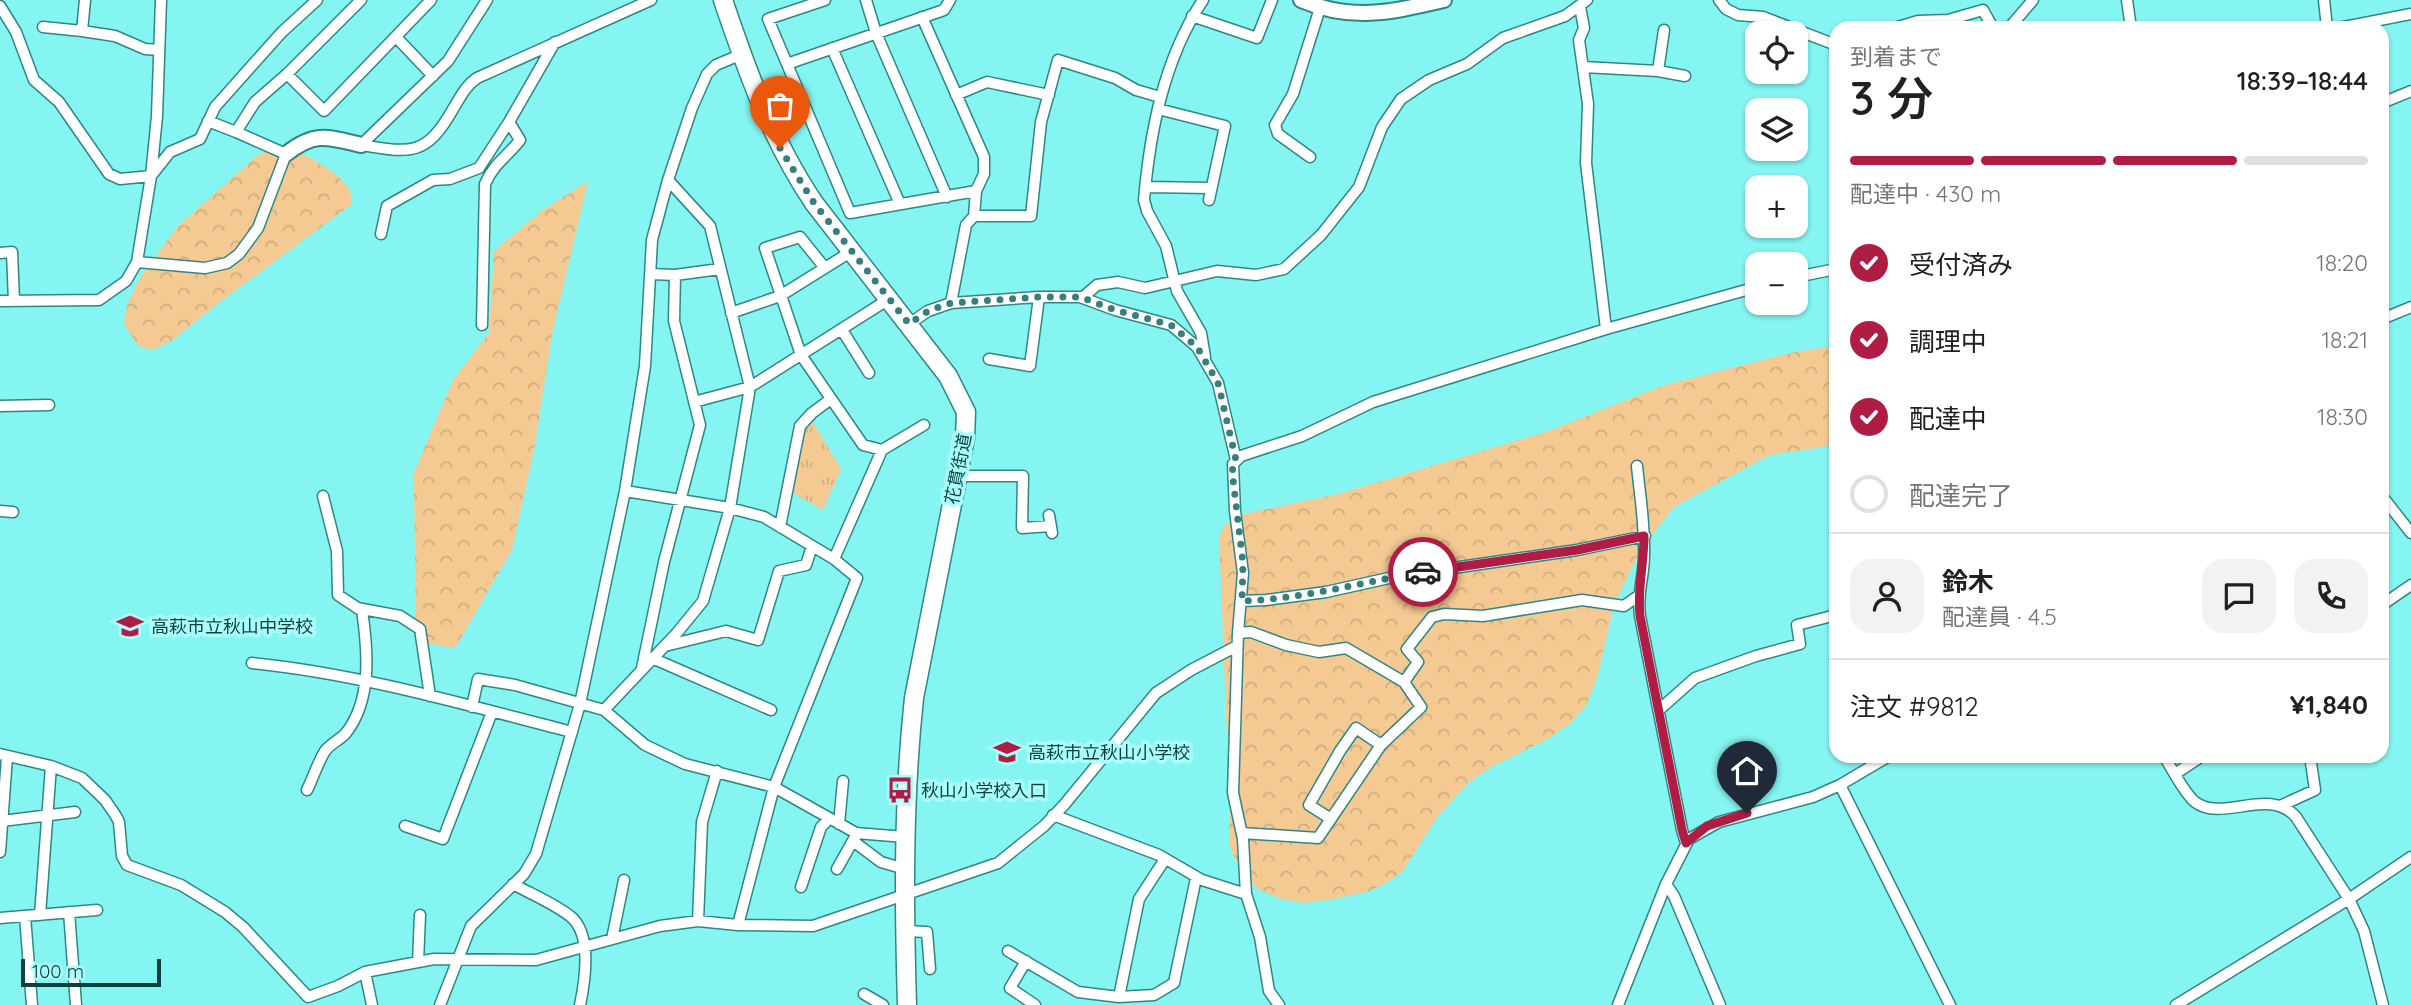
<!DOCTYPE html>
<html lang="ja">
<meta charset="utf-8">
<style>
body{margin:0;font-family:Quicksand,"Noto Sans JP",sans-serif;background:#f2f2f2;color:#202124;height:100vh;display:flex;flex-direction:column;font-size:26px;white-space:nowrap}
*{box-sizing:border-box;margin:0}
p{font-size:23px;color:#757577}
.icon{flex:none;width:38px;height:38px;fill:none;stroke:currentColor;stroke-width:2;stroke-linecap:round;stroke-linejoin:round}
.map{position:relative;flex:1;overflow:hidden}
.side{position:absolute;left:1829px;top:21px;width:560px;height:742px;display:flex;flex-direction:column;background:#fff;border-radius:21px;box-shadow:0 2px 5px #0004}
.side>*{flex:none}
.fabs{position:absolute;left:1745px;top:21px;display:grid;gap:14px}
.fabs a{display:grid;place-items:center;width:63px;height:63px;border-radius:14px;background:#fff;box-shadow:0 2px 5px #0004;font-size:35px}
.scale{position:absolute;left:21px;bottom:18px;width:140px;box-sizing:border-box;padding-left:7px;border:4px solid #0c3f3e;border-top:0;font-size:19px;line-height:24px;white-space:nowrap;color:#0c3f3e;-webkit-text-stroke:5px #a9fffc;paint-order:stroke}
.pin{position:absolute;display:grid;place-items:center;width:60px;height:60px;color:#fff;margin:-72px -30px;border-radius:50% 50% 50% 0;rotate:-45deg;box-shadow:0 0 7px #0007}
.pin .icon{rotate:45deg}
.courier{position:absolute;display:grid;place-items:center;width:70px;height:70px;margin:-35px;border:5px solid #b01d44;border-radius:50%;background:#fff;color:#222;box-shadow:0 2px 9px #0007}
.headline em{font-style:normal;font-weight:600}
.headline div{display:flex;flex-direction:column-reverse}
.headline{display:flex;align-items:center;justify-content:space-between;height:119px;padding:0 21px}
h1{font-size:46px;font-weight:600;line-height:52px}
.bar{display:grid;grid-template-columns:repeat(4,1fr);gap:10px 7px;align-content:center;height:84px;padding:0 21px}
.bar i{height:9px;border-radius:5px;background:#e0e0e0}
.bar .active{background:#b01d44}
.bar p{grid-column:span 4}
.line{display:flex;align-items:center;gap:18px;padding:0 21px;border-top:2px solid #e0e0e0}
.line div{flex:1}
.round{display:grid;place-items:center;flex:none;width:74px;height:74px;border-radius:21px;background:#f2f2f2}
ol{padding:0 21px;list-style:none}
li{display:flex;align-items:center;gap:21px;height:77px}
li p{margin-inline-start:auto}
li .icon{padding:7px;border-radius:50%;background:#b01d44;color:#fff;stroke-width:4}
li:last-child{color:#757577}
li i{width:38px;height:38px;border:4px solid #e0e0e0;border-radius:50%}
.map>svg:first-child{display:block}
.forest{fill:url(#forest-crowns)}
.park{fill:url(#park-tufts)}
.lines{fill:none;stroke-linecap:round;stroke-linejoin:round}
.street-casing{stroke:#2e8785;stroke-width:13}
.secondary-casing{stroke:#2e8785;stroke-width:18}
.highway-casing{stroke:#2e8785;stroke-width:21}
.street{stroke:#fff;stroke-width:10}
.secondary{stroke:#fff;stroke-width:14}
.highway{stroke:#fff;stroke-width:18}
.done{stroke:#367f7d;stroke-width:7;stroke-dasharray:0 12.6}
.route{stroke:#b01d44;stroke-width:9}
.labels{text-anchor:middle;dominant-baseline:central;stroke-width:7;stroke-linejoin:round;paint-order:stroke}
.street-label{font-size:18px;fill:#0c3f3e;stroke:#a9fffc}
.poi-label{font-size:18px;fill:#0c3f3e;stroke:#a9fffc;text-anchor:start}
</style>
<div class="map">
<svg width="2411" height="1005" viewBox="0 0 2411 1005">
<defs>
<pattern id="forest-crowns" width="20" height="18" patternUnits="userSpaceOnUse" patternTransform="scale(1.75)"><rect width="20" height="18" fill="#f4c992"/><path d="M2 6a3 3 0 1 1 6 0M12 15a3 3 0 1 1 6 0" fill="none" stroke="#d0ae7f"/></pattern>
<pattern id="park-tufts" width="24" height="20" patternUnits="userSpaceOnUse" patternTransform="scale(1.75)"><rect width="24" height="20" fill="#f4c992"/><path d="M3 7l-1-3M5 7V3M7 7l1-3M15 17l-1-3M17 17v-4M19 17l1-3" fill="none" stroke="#d0ae7f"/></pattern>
</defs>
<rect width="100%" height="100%" fill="#85f5f2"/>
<path class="forest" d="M287,146c17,8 59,29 64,47 1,4 0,8 0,12l-130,96 -51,41 -19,8 -13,-4 -14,-22 3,-19 11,-24 40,-55 80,-71 21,-8z
M588,181l-36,154 -18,116 -22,99 -57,98 -39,-7 -2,-168 39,-93 36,-47 5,-82 49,-41z
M1836,346v99l-66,10 -96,52 -34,44 -26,54 -16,70 -11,29 -15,18 -24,17 -55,27 -25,17 -32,36 -33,52 -18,13 -18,8 -39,8 -25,3 -25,-5 -22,-10 -18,-22 -9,-22 1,-32 -11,-276 6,-12 19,-10 94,-20 208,-62 119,-47 130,-33z"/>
<path class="park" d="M813,422l28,47 -18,41 -30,-17 8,-59z"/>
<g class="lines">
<g class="street-casing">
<path id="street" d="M85,0l-3,31 33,5 30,13 14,1
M825,0l-57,19 82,194 126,-22 8,-17v-17l-62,-140
M866,0l10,33 71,164
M1203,0c-39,59 -53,131 -59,200l3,11 19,35 11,45 24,42 4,24
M1719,0l7,9 12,6 25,2 73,28
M2127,0l4,28
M2324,0l3,28
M0,6l16,26 18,48 25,22 50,72 11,5 31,-3 19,-24 30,-13 15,-32 67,-75 35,-32
M1580,7l4,21 -5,12 9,64 -2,59 20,166
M1192,16l65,22 15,-38
M43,27l39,4
M1894,28l24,-7 30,-1 35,-10 10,18
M2009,28l24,-28
M2339,28l72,-14
M396,37l37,39
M832,48l68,156
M787,64l157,-54 6,-10
M1583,67l75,4 27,5
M1658,71l6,-41
M287,74l37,37 107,-111
M956,95l31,-13 62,13
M2382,103l29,-12
M1158,109l67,17 -16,74
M208,121l28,11
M361,145c49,8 65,12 92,-36 7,-11 12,-23 24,-31l174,-78
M361,145l87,-84 39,-61
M1310,157l-32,-23 -3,-9 18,-31 27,-86
M1146,187l65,1
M974,216h57l10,-94 17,-62 57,18 21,12 24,7
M381,234l6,-28 46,-26 17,-1 29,-11 30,-46 46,-80
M0,253l12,-1 2,49
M137,262l68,6 22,-5 12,-9 19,-26 28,-74 -50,-22 19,-30 32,-28 74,-74
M825,268l-25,-31 -35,11 36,107 62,90 19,5 -48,109
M675,275l45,-6
M1796,277l40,-8
M1082,298l15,-13 21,-3 27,6 72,-17 39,4 28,-6 37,-34 38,-48 23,-60 19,-28 28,-19 38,-16 36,-26 62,-22 22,-16
M0,301l99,-1 27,-19 11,-19 14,-86 6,-60 4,-116
M951,303l15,-78 8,-9 2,-25
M731,313l49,-17 72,-45
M2382,319l29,-12
M909,324l19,-13 23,-8 88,-6h41l35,13 56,15 26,22 21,36 18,77
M482,325l3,-141c10,-22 21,-26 35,-44l-11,-18
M842,330l27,43
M989,359l41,7 9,-69
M694,402l56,-15 139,-88
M0,406l49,-1
M882,450l42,-25
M1637,466c3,30 8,59 7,89 0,23 -7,36 -4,61l42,214 4,13
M957,476h66l-1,52 29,-2
M625,491l105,17 34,9 70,42 23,19 -83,209 -36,138
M2382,496l29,37
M0,511l13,1
M1049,515l3,18
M780,527l20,-101 12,-13 19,-14
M1242,601l24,-1 60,-8 72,-16 179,-26 68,-14
M2382,605l29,-20
M357,608l43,8 20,13 10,67
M1238,633l13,-1 35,13 33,7 27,-4 58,34 17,25 -40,38 -63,93 -76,-5
M665,646l61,-15 32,9 21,-69 27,-6 6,-19
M652,658l119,52
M252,663c109,11 214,42 320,69
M642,668l22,-106 36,-137 -26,-104 1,-46 -24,-1
M1404,682l14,-20 -11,-13 25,-32 12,-3 39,2 99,-16 42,6 14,-10
M472,707l6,-28 37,6 89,25 72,-76 27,-33 27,-93 20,-121 -40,-161 -42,-46
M604,710l41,35 40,19 89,23 82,46 49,4
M1659,710l36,-32 61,-22 44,-12 -3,-19 39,-10
M0,754l51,12 31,12 23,22 11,16 3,6 3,34 5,9 54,20 44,27 18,15 65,70 30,-11 27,-14 69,-13 102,1 124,-34 38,-5 40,4 75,1 185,-63 46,-37 20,-21 92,-112 35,-23 46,-24
M2164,756c8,13 20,37 31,46 28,21 74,-16 101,15l53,82 15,32 19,74
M2175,774l27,-18
M1840,785l110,220
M307,790c6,-12 11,-28 18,-39 6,-8 15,-11 21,-18 26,-33 22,-83 16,-122l-24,-16 -1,-44 -14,-55
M2280,806l35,-16 -5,-34
M1053,815l106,40 43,25 44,14
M1331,819l-22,-14 31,-54 16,-23 25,17
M2,821l73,-9
M839,824l4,-43
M405,826l38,13 49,-127
M853,841l28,21 24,7
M0,852l7,-95
M837,869l18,-32
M513,884c18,10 40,19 57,32 23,18 15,65 10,89
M1666,884l8,12 46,109
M801,887l20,-60 8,-8
M69,912l7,93
M40,915l11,-149
M25,916l7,89
M0,918l97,-8
M698,921l4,-99 15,-51
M905,931l22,1 3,37
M612,939l12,-59
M1008,951l70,41 41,5 35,-2 20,-12 22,-105
M1026,961l-16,27 25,17
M418,962l2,-47
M365,972l7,33
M864,994l19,11
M1119,997l20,-98 26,-40
M440,1005l31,-79 53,-52 12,-20 44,-150 45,-213 20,-125 7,-126 16,-60 24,-72 15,-34 9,-9 26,-11
M1279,1005l-10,-14 -9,-54 -14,-43 -3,-55 -10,-46 5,-160 5,-60 -8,-62 -2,-47 8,-8 61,-20 71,-34 233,-73 151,-42
M1618,1005l48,-121 23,-45 30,-17 94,-25 27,-12 49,-29
M2176,1005l173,-106 62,-42"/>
</g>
<g class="secondary-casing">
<path id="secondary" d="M1301,0c51,22 91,12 143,0
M286,154c29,-23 42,-17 75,-9"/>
</g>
<g class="highway-casing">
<path id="highway" d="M723,0c24,71 49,141 91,203l134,173 18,36 -1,26 -51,260c-11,102 -10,204 -7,307"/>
</g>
<use href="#street" class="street"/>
<use href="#secondary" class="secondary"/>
<use href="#highway" class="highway"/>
</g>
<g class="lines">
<path class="done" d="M780,148l34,55 95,121 19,-13 23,-8 88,-6h41l35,13 56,15 26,22 21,36 18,77 -4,11 11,92 -1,38c62,-2 120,-19 181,-29"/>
<path class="route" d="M1423,572l154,-22 67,-14c0,27 -7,53 -4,80l42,214 4,13 21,-17 40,-13"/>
</g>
<defs>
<g id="school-bare" transform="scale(2.1)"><path d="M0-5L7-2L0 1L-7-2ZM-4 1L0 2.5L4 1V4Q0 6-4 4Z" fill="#b01d44" stroke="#a9fffc" stroke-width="2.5" paint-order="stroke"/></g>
<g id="bus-bare" transform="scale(2.1)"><path d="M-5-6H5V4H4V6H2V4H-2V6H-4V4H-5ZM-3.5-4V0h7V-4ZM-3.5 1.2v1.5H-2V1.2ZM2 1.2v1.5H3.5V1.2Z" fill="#b01d44" stroke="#a9fffc" stroke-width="2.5" paint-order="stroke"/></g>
</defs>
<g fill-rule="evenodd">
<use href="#school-bare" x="130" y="626"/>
<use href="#school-bare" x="1007" y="752"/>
<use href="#bus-bare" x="900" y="790"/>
</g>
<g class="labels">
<g class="street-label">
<text transform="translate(958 469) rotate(-79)">花貫街道</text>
</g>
<g class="poi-label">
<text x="151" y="626">高萩市立秋山中学校</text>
<text x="1028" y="752">高萩市立秋山小学校</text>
<text x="921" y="790">秋山小学校入口</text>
</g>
</g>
</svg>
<div class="fabs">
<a><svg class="icon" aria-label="locate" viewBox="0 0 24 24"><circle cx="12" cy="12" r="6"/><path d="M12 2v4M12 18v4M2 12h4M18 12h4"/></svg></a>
<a><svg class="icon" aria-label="layers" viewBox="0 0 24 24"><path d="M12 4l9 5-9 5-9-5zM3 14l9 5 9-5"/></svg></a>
<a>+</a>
<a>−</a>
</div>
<div class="scale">100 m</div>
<div class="pin" style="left:780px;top:148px;background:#ea580c"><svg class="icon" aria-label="bag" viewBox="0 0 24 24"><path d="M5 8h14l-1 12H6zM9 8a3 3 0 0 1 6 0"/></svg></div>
<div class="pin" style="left:1747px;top:813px;background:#1f2937"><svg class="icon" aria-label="home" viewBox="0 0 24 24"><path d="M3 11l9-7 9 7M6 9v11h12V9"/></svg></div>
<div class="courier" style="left:1423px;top:572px"><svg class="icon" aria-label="car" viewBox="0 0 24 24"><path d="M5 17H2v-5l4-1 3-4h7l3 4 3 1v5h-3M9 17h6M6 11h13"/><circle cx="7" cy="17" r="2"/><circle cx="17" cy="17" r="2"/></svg></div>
<section class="side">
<div class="headline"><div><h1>3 分</h1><p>到着まで</p></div><em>18:39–18:44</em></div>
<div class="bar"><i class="active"></i><i class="active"></i><i class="active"></i><i></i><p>配達中 · 430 m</p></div>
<ol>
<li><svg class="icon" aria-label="check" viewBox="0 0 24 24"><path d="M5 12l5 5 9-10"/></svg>受付済み<p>18:20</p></li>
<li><svg class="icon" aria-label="check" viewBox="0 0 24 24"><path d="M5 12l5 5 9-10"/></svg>調理中<p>18:21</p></li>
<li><svg class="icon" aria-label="check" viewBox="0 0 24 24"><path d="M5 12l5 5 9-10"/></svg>配達中<p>18:30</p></li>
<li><i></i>配達完了</li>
</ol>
<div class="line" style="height:126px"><a class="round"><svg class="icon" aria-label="person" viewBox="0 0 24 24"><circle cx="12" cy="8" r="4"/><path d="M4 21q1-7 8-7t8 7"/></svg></a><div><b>鈴木</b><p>配達員 · 4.5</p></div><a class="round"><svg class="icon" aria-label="chat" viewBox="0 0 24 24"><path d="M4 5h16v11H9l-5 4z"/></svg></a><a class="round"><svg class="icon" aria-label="phone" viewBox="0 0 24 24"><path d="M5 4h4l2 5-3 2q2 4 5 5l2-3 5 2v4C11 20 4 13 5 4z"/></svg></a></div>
<div class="line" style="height:91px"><div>注文 #9812</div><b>¥1,840</b></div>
</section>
</div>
